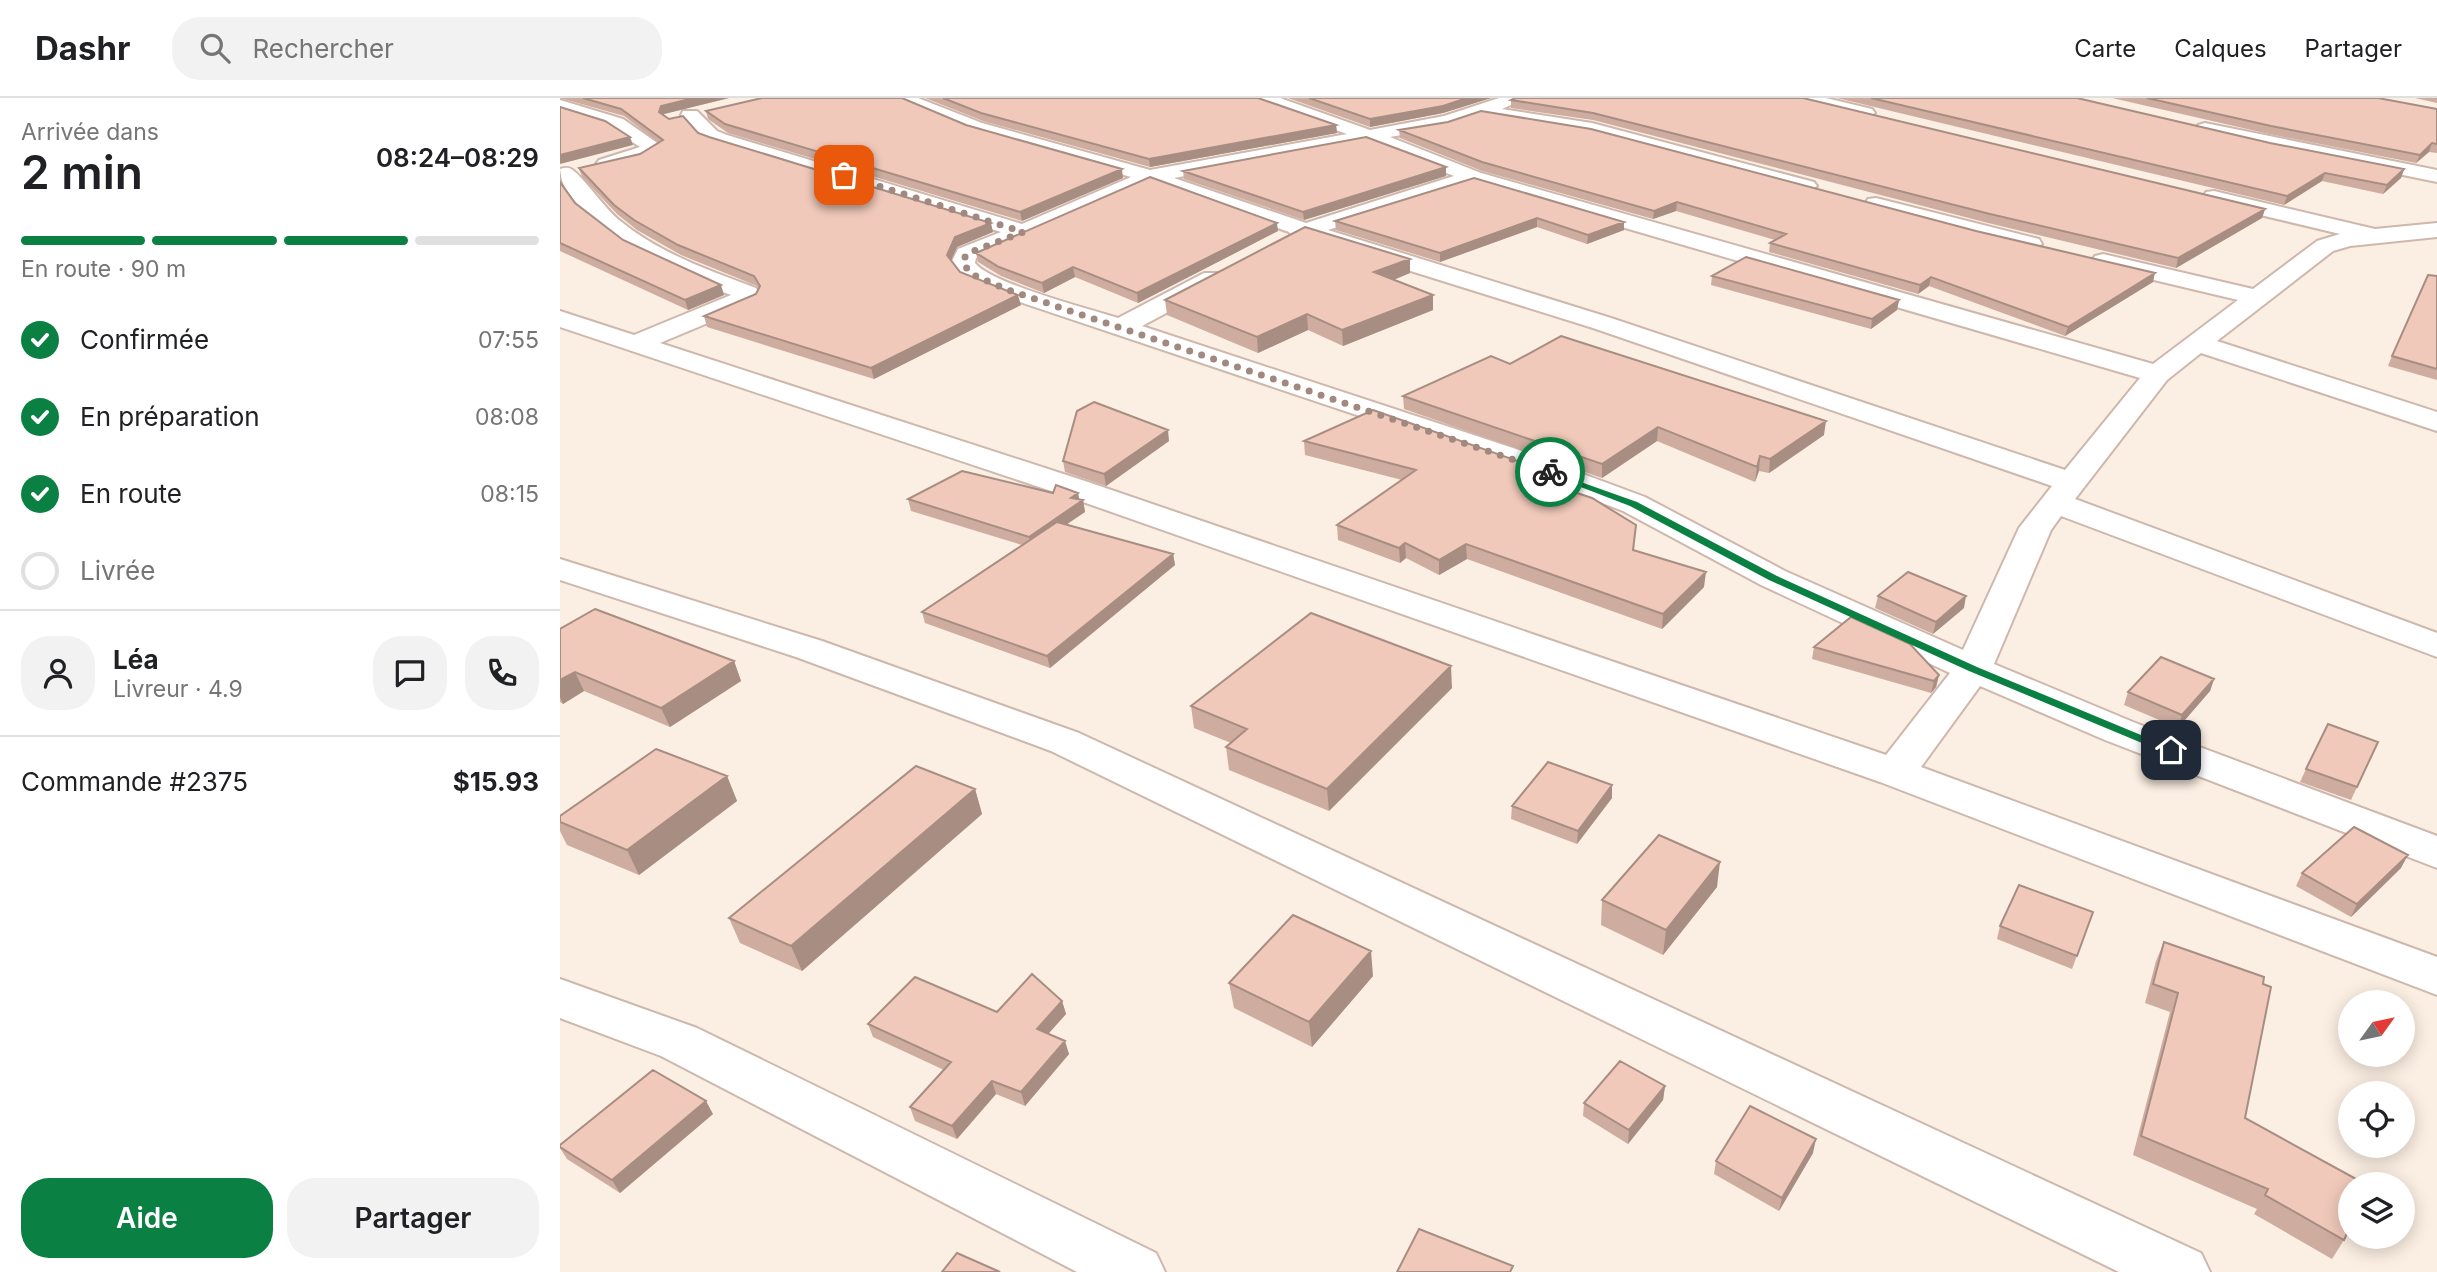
<!DOCTYPE html>
<html lang="fr">
<meta charset="utf-8">
<style>
body{margin:0;font-family:Inter,sans-serif;background:#f2f2f2;color:#202124;height:100vh;display:flex;flex-direction:column;font-size:26px;white-space:nowrap}
*{box-sizing:border-box;margin:0}
p{font-size:23px;color:#757577}
.icon{flex:none;width:38px;height:38px;fill:none;stroke:currentColor;stroke-width:2;stroke-linecap:round;stroke-linejoin:round}
.map{position:relative;flex:1;overflow:hidden}
.drawer{display:flex;flex-direction:column;background:#fff;width:560px}
.drawer>*{flex:none}
.needle{width:46px;rotate:57deg}
.controls{position:absolute;left:1778px;top:892px;display:grid;gap:14px}
.controls a{display:grid;place-items:center;width:77px;height:77px;border-radius:50%;background:#fff;box-shadow:0 4px 18px #0003;font-size:35px}
.pin{position:absolute;display:grid;place-items:center;width:60px;height:60px;color:#fff;margin:-30px;border-radius:14px;box-shadow:0 4px 10px #0006}
.courier{position:absolute;display:grid;place-items:center;width:70px;height:70px;margin:-35px;border:5px solid #0b8043;border-radius:50%;background:#fff;color:#222;box-shadow:0 2px 9px #0007}
.headline em{font-style:normal;font-weight:600}
.headline div{display:flex;flex-direction:column-reverse}
.headline{display:flex;align-items:center;justify-content:space-between;height:119px;padding:0 21px}
h1{font-size:46px;font-weight:600;line-height:52px}
.bar{display:grid;grid-template-columns:repeat(4,1fr);gap:10px 7px;align-content:center;height:84px;padding:0 21px}
.bar i{height:9px;border-radius:5px;background:#e0e0e0}
.bar .current{background:#0b8043}
.bar p{grid-column:span 4}
.line{display:flex;align-items:center;gap:18px;padding:0 21px;border-top:2px solid #e0e0e0}
.line div{flex:1}
.round{display:grid;place-items:center;flex:none;width:74px;height:74px;border-radius:28px;background:#f2f2f2}
ol{padding:0 21px;list-style:none}
li{display:flex;align-items:center;gap:21px;height:77px}
li p{margin-inline-start:auto}
li .icon{padding:7px;border-radius:50%;background:#0b8043;color:#fff;stroke-width:4}
li:last-child{color:#757577}
li i{width:38px;height:38px;border:4px solid #e0e0e0;border-radius:50%}
.button{display:flex;gap:14px;margin-top:auto;padding:14px 21px}
.button a{flex:1;height:80px;border-radius:28px;background:#0b8043;color:#fff;font-size:28px;font-weight:600;line-height:80px;text-align:center}
.button a+a{background:#f2f2f2;color:#202124}
header{display:flex;align-items:center;gap:42px;box-sizing:border-box;height:98px;padding:0 35px;background:#fff;border-bottom:2px solid #e0e0e0}
header strong{font-size:33px}
nav{display:flex;gap:38px;margin-inline-start:auto;font-size:24px}
.search{width:490px;height:63px;background:#f2f2f2;display:flex;align-items:center;gap:18px;box-sizing:border-box;padding:0 24px;border-radius:28px;color:#757577;font-size:26px}
main{display:flex;flex:1;min-height:0}
.map>svg:first-child{display:block}
.lines{fill:none;stroke-linecap:round;stroke-linejoin:round}
.minor-casing{stroke:#ceb7ac;stroke-width:4}
.minor{fill:#fff;fill-rule:evenodd}
.wall{fill:#ceada0}
.shaded-wall{fill:#a88d82}
.building{fill:#f0c9ba;stroke:#a88d82;stroke-width:2}
.route{fill:#0b8043}
.done{stroke:#a2897f;stroke-width:7;stroke-dasharray:0 12.6}
</style>
<header>
<strong>Dashr</strong>
<div class="search"><svg class="icon" aria-label="search" viewBox="0 0 24 24"><circle cx="10" cy="10" r="6"/><path d="M15 15l6 6"/></svg>Rechercher</div>
<nav><a>Carte</a><a>Calques</a><a>Partager</a></nav>
</header>
<main>
<section class="drawer">
<div class="headline"><div><h1>2 min</h1><p>Arrivée dans</p></div><em>08:24–08:29</em></div>
<div class="bar"><i class="current"></i><i class="current"></i><i class="current"></i><i></i><p>En route · 90 m</p></div>
<ol>
<li><svg class="icon" aria-label="check" viewBox="0 0 24 24"><path d="M5 12l5 5 9-10"/></svg>Confirmée<p>07:55</p></li>
<li><svg class="icon" aria-label="check" viewBox="0 0 24 24"><path d="M5 12l5 5 9-10"/></svg>En préparation<p>08:08</p></li>
<li><svg class="icon" aria-label="check" viewBox="0 0 24 24"><path d="M5 12l5 5 9-10"/></svg>En route<p>08:15</p></li>
<li><i></i>Livrée</li>
</ol>
<div class="line" style="height:126px"><a class="round"><svg class="icon" aria-label="person" viewBox="0 0 24 24"><circle cx="12" cy="8" r="4"/><path d="M4 21q1-7 8-7t8 7"/></svg></a><div><b>Léa</b><p>Livreur · 4.9</p></div><a class="round"><svg class="icon" aria-label="chat" viewBox="0 0 24 24"><path d="M4 5h16v11H9l-5 4z"/></svg></a><a class="round"><svg class="icon" aria-label="phone" viewBox="0 0 24 24"><path d="M5 4h4l2 5-3 2q2 4 5 5l2-3 5 2v4C11 20 4 13 5 4z"/></svg></a></div>
<div class="line" style="height:91px"><div>Commande #2375</div><b>$15.93</b></div>
<div class="button"><a>Aide</a><a>Partager</a></div>
</section>
<div class="map">
<svg width="1877" height="1174" viewBox="0 0 1877 1174">
<rect width="100%" height="100%" fill="#fbeee2"/>
<g class="lines">
<g class="minor-casing">
<path id="minor" d="M333,0h25l64,25 168,47 197,-36 -91,-32 -3,-4h27l90,32 74,-14 55,-18h27l-24,11 90,14 222,59 3,4 -10,6 -216,-58 -110,-18 -33,11 -58,10 91,36 672,191 85,-64 -143,-34 -4,-5 4,-5 8,-2 150,35 64,-48 23,-7 -134,-32 -3,-5 3,-5 8,-1 161,38 62,-6v14l-87,9 -17,5 -116,90 220,71v19l-236,-78 -34,27 -92,119 362,134v24l-376,-141 -10,14 -57,134 139,58 304,114v32l-332,-128 -125,-54 -59,81 516,190v38l-557,-213 -814,-286 -506,-169v-16l74,24 97,-40c-55,-20 -107,-41 -148,-85 -11,-12 -23,-25 -23,-41 5,-1 6,-2 11,0 8,3 36,42 48,51 40,33 89,50 137,68l5,9 -3,5 -98,41 428,139 798,273 64,-82 -189,-88 -138,-74 -132,-51 -492,-165 -36,-16 -12,-16 7,-14 43,-17 -288,-89 -10,-4 -22,-24 2,-4h14l20,20 10,4 295,89 109,-47 -163,-46zM807,44l87,34 -148,47 -132,-45zM591,85l138,49 3,5 13,1 288,90 459,158 -33,42 -56,122 -178,-79 -140,-74 -132,-49 -371,-122 80,-43 3,-5 -3,-5h-18l-86,45c-29,-9 -128,-35 -143,-55l1,-5 80,-31zM914,86l666,194 -75,92 -454,-152 -283,-88z
M1235,0h31l46,11 3,4 -9,6 -68,-17z
M0,2l63,19 40,28 -12,11 -45,12 -7,-2 -3,-4 3,-4 41,-13 -31,-20 -49,-16z
M1645,25l232,47v12l-239,-49 -2,-4 2,-4z
M1316,100l163,41 3,5 -11,7 -163,-42 -3,-5 3,-5z
M0,461l262,82 257,92 1122,520 9,19h-91l-1068,-521 -255,-94 -236,-77z
M0,881l137,49 459,225 9,19h-88l-416,-216 -101,-38z"/>
</g>
<use href="#minor" class="minor"/>
</g>
<path class="wall" d="M0,0h169l-65,16 -1,1 6,4 40,18 284,95 -36,15 -6,13 9,12 61,33 -147,74 -167,-52 -3,-11 52,-22 3,-5 -2,-3 -76,-31 -44,-25 -20,-16 -35,-37 -3,-9 61,-14 18,-12 -34,-26z
M365,0h333l78,27 1,8 -187,34 -167,-46z
M728,0h203l-48,15 -73,14z
M1277,0h240l193,45 134,26 -3,9 -18,16 -61,-13 -38,24z
M1552,0h266l59,11v44l-8,-1 -13,11 -147,-29z
M1855,0h22v5z
M951,2l754,109 -3,9 -86,50 -188,-45 -395,-103 -82,-12z
M146,13l260,14 157,53 -101,43 -294,-88 -20,-14z
M839,32l754,152 -88,54 -136,-50 -11,8 -149,-42 1,-9 5,-3 -99,-29 -23,8 -171,-48 -82,-33z
M0,71l2,17 13,17 48,37 101,55 -36,15 -128,-59z
M623,73l263,5 -142,44 -120,-41z
M914,80l150,52 -37,14 -50,-17 -97,35 -104,-32 -1,-9z
M718,133l-140,72 -63,-26 -31,16 -43,-17 -23,-14 -2,-9z
M850,161v14l-16,7 39,30 -90,36 -35,-16 -50,23 -91,-38 -2,-15z
M1152,178l187,24 -2,10 -26,19 -160,-44z
M1877,178v104l-49,-14 4,-10z
M950,266l314,71 -55,38 -10,-2 -4,11 -98,-41 -55,37 -198,-69 -1,-13z
M609,343l-63,45 -41,-14 -2,-11z
M744,343l272,52 60,32 -2,25 70,37 -42,42 -195,-70 -28,16 -33,-17 -6,5 -62,-23 -1,-15 65,-45 -97,-25z
M348,401l175,1 2,12 -19,12 107,30 2,11 -125,103 -125,-45 -3,-11 100,-67 -111,-34z
M1318,498l86,12 -31,26 -58,-26z
M0,531l174,32 7,20 -71,46 -86,-36 -21,13 -3,-2z
M1254,549l125,28 -3,12 -5,6 -119,-34z
M1654,581l-4,12 -32,37 -54,-23 4,-13z
M892,590l-123,123 -100,-41 -3,-23 5,-4 -37,-15 -3,-22z
M1818,644l-27,58 -51,-18 6,-13z
M167,678l10,25 -98,74 -72,-30 -7,-14v-15z
M1052,687v13l-35,46 -66,-25 1,-13z
M415,691l7,25 -180,157 -62,-28 -11,-25z
M1841,770l-50,49 -55,-31 6,-13z
M1157,789l-54,68 -62,-30 1,-25z
M1533,814l-21,57 -75,-30 3,-13z
M1604,844l81,176 99,122 -12,19 -78,-45 3,-5 -124,-54 37,-143 -25,-9 11,-42z
M813,878l-61,71 -78,-39 -5,-25z
M502,903l4,13 -18,20 21,20 -44,52 -29,-12 -39,45 -42,-18 -5,-14 34,-37 -71,-33 -5,-13 129,-12z
M1105,988l-2,14 -35,44 -45,-28 1,-13z
M153,1016l-93,79 -53,-34 -7,-11v-3z
M1253,1055l-34,58 -65,-37 2,-13z"/>
<path class="shaded-wall" d="M134,0h35l-65,16 -3,6 -2,-8 2,-6z
M907,0h24l-48,15 -73,14v-8z
M776,27l1,8 -187,34 -1,-8z
M70,39l3,8 -73,19v-9z
M1872,45l-3,9 -13,11 4,-8z
M886,69v9l-142,44 -1,-8z
M562,71l1,9 -101,43 -2,-9z
M1844,71l-3,9 -18,16 4,-9z
M1765,75l-3,8 -38,24 3,-9z
M1117,104l-1,9 -23,8 1,-8z
M1705,111l-3,9 -86,50 2,-10z
M977,120v9l-97,35v-9z
M1064,124v8l-37,14 1,-9z
M431,125l2,9 -36,15 -8,18 -2,-10 8,-18z
M717,125l1,8 -140,72 -1,-10z
M850,161v14l-35,14 -1,-15z
M513,169l2,10 -31,16 -2,-10z
M1595,175l-2,9 -88,54 3,-9z
M1371,179l-2,9 -11,8 2,-9z
M161,187l3,10 -36,15 -3,-10z
M458,197l3,10 -147,74 -3,-11z
M873,197v15l-90,36 -1,-16z
M1339,202l-2,10 -26,19 1,-10z
M747,216l1,16 -50,23 -1,-16z
M1266,323l-2,14 -55,38 1,-14z
M1098,329l-1,14 -55,37v-14z
M608,332l1,11 -63,45 -2,-12z
M1200,358l-1,15 -4,11 2,-15z
M1017,384l-1,14 -11,-7z
M518,395l2,9 3,-2 2,12 -53,36 -3,-11 42,-39z
M845,445l1,15 -6,5 -1,-15z
M906,446l1,15 -28,16v-15z
M613,456l2,11 -125,103 -3,-12z
M1146,474l-2,15 -42,42 1,-15z
M1406,498l-2,12 -31,26 3,-12z
M174,563l7,20 -71,46 -9,-19z
M891,568l1,22 -123,123 -2,-22z
M15,574l9,19 -21,13 -3,-7v-17z
M1379,577l-3,12 -5,6 3,-12z
M1654,581l-4,12 -32,37 4,-13z
M167,678l10,25 -98,74 -12,-25z
M1052,687v13l-35,46 1,-13z
M415,691l7,25 -180,157 -11,-25z
M1848,757l-7,13 -50,49 6,-13z
M1160,764l-3,25 -54,68 3,-25z
M811,853l2,25 -61,71 -3,-25z
M502,903l4,13 -25,28 -4,-13z
M505,943l4,13 -44,52 -4,-14z
M432,983l4,13 -39,45 -5,-13z
M1105,988l-2,14 -35,44 1,-14z
M146,1003l7,13 -93,79 -8,-13z
M1256,1041l-3,14 -34,58 3,-13z"/>
<path class="building" d="M23,0h111l-33,8 -2,6 10,7 14,-3 15,17 11,4 282,86 -36,14 -8,18 13,17 58,23 -147,73 -167,-52 52,-22 4,-8 -6,-10 -76,-31 -44,-25 -20,-15 -35,-37 61,-14 23,-14 -42,-31z
M202,0h140l64,27 156,44 -102,43 -295,-88 -19,-13z
M383,0h315l78,27 -187,34 -168,-46z
M749,0h158l-24,8 -73,13z
M955,0h288l462,111 -87,49 -188,-44 -397,-101 -82,-13z
M1311,0h206l193,45 134,26 -17,16 -62,-12 -38,23z
M1587,0h231l59,11v35l-5,-1 -12,12 -149,-29z
M0,9l45,14 25,16 -70,18z
M921,13l110,18 385,102 179,42 -87,54 -137,-50 -11,8 -150,-42 16,-9 -109,-32 -23,9 -172,-49 -83,-32 49,-8z
M806,39l80,30 -143,45 -120,-41z
M590,79l127,46 -140,70 -64,-26 -31,16 -43,-16 -23,-14z
M914,80l150,44 -36,13 -51,-17 -97,35 -105,-32z
M0,84l15,21 48,37 98,45 -36,15 -125,-57z
M745,129l105,32 -36,13 59,23 -91,35 -35,-16 -50,23 -92,-37z
M1186,159l153,43 -27,19 -160,-43z
M1868,177l9,1v93l-45,-13z
M1001,238l265,85 -56,38 -10,-3 -3,11 -99,-40 -56,37 -199,-68 88,-40 19,8z
M534,304l74,28 -64,44 -41,-13 14,-50z
M813,312l204,72 -12,7 27,9 44,27 -3,25 73,22 -43,42 -197,-70 -27,16 -34,-17 -6,5 -62,-23 79,-55 -112,-29z
M402,373l91,22 3,-8 22,8 -7,5 12,2 -54,37 -121,-38z
M497,424l116,32 -126,102 -125,-44z
M1348,474l58,24 -30,26 -58,-26z
M35,511l139,52 -73,47 -86,-36 -15,8v-51z
M751,515l140,53 -124,123 -101,-42 21,-18 -56,-23z
M1291,519l59,27 29,31 -5,6 -120,-34z
M1601,559l53,22 -32,36 -54,-23z
M1768,626l50,18 -21,45 -51,-18z
M96,651l71,27 -100,74 -67,-28v-6z
M988,664l64,23 -34,46 -66,-25z
M356,668l59,23 -184,157 -62,-28z
M1794,729l54,28 -51,49 -55,-31z
M1099,737l61,27 -54,68 -64,-30z
M1459,787l74,27 -16,44 -77,-30z
M733,817l78,36 -62,71 -80,-39z
M1604,844l100,35 -1,7 8,3 -26,131 122,67h-17v42l-6,13 -79,-45 3,-6 -127,-53 37,-143 -25,-9z
M472,876l30,27 -25,28 28,12 -44,51 -29,-11 -40,45 -42,-19 41,-45 -83,-38 47,-47 82,35z
M1060,963l45,25 -36,44 -45,-27z
M93,972l53,31 -94,79 -52,-33v-2z
M1190,1008l66,33 -34,59 -66,-37z
M859,1131l94,37 -3,6h-113z
M397,1155l43,19h-58z"/>
<path class="route" d="M987,372l90,32 140,74 200,91 200,83 -11,3 -197,-82 -200,-91 -139,-74 -83,-32z"/>
<g class="lines">
<path class="done" d="M284,77l179,57 -57,22 -3,9 8,11 37,16 542,182"/>
</g>
</svg>
<div class="controls">
<a><svg class="needle" viewBox="-14 -14 28 28"><path d="M0-13l5 13h-10z" fill="#e53935"/><path d="M0 13l5-13h-10z" fill="#757577"/></svg></a>
<a><svg class="icon" aria-label="locate" viewBox="0 0 24 24"><circle cx="12" cy="12" r="6"/><path d="M12 2v4M12 18v4M2 12h4M18 12h4"/></svg></a>
<a><svg class="icon" aria-label="layers" viewBox="0 0 24 24"><path d="M12 4l9 5-9 5-9-5zM3 14l9 5 9-5"/></svg></a>
</div>
<div class="pin" style="left:284px;top:77px;background:#ea580c"><svg class="icon" aria-label="bag" viewBox="0 0 24 24"><path d="M5 8h14l-1 12H6zM9 8a3 3 0 0 1 6 0"/></svg></div>
<div class="pin" style="left:1611px;top:652px;background:#1f2937"><svg class="icon" aria-label="home" viewBox="0 0 24 24"><path d="M3 11l9-7 9 7M6 9v11h12V9"/></svg></div>
<div class="courier" style="left:990px;top:374px"><svg class="icon" aria-label="bike" viewBox="0 0 24 24"><circle cx="6" cy="16" r="4"/><circle cx="18" cy="16" r="4"/><path d="M6 16l4-8h5l3 8M10 8l3 8H6M13 5h3"/></svg></div>
</div>
</main>
